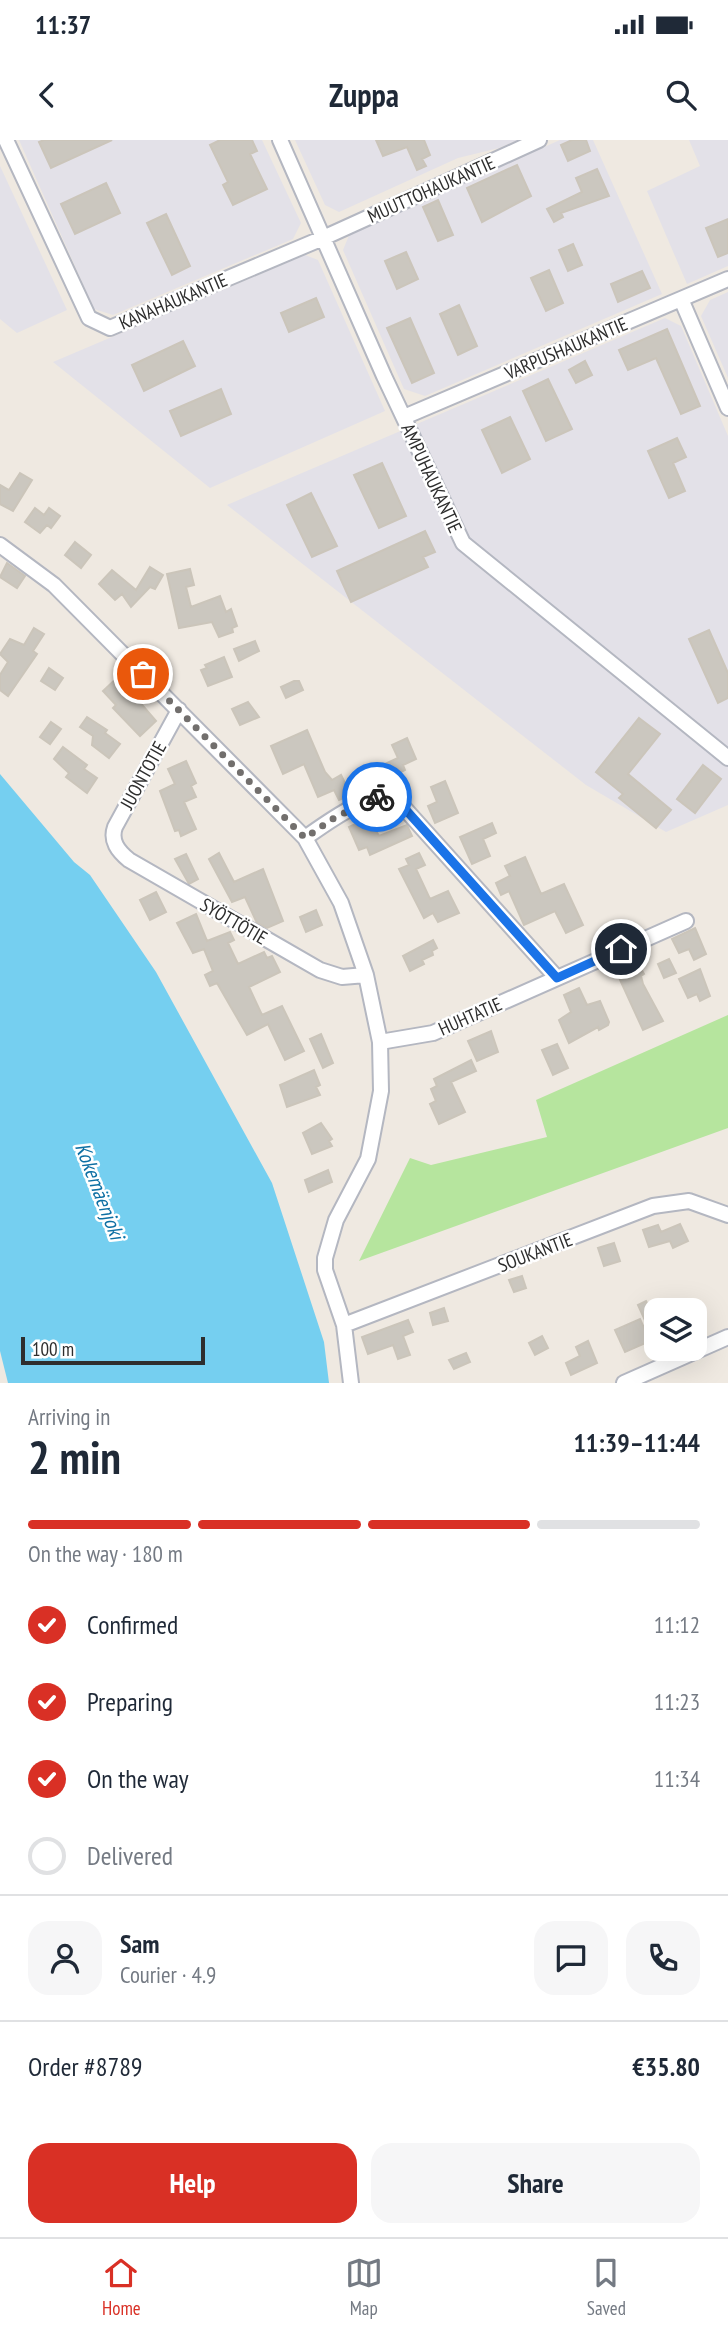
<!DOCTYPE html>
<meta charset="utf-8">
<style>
body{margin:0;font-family:"PT Sans Narrow",sans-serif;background:#f6f6f7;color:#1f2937;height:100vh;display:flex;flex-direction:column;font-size:26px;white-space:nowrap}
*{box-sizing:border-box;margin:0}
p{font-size:23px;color:#747a83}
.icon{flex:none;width:38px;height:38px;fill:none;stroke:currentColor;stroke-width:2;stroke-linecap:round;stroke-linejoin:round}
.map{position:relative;height:1243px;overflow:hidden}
.side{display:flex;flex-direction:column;background:#fff;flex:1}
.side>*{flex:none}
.buttons{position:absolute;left:644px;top:1158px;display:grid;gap:14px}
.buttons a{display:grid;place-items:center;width:63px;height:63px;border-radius:14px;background:#fff;box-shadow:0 7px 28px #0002;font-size:35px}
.scale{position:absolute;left:21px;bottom:18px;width:184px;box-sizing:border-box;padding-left:7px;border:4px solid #2e2e2e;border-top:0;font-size:19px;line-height:24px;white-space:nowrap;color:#2e2e2e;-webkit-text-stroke:5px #fff;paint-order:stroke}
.pin{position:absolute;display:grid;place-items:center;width:60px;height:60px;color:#fff;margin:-30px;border:4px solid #fff;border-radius:50%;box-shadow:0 2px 7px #0007}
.courier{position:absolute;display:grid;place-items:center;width:70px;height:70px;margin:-35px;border:5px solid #1a73e8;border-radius:50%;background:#fff;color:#222;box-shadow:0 2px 9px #0007}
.headline em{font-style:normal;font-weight:600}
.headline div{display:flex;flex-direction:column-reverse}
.headline{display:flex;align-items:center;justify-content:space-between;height:119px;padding:0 28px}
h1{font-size:46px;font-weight:600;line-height:52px}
.bar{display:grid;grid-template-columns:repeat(4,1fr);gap:10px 7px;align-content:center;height:84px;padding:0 28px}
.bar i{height:9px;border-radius:5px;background:#e0e1e3}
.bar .on{background:#d93025}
.bar p{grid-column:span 4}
.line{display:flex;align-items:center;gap:18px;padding:0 28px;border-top:2px solid #e0e1e3}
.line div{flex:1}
.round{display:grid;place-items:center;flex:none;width:74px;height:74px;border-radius:21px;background:#f6f6f7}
ol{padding:0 28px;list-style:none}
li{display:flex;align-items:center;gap:21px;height:77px}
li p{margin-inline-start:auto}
li .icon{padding:7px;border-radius:50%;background:#d93025;color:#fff;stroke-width:4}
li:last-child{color:#747a83}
li i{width:38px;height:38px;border:4px solid #e0e1e3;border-radius:50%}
.cta{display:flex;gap:14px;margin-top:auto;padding:14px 28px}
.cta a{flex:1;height:80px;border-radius:21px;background:#d93025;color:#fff;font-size:28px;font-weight:600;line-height:80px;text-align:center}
.cta a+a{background:#f6f6f7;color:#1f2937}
.status{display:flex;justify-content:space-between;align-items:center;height:49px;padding:0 35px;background:#fff;direction:ltr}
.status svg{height:19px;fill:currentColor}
header{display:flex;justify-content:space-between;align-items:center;height:91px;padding:0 28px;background:#fff;font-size:32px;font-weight:600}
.tabs{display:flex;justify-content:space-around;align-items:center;height:98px;border-top:2px solid #e0e1e3;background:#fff;font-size:19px;color:#747a83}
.tabs a{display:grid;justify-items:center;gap:4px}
.tabs .on{color:#d93025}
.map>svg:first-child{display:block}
.industrial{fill:#e3e1e8}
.green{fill:#b6e59e}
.water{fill:#75cff0}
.building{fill:#cbc7bf;stroke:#cbc5ba;stroke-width:2}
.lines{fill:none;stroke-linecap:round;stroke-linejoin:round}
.minor-casing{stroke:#b4b7c1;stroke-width:18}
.minor{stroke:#fff;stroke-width:14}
.done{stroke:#726f6d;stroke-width:7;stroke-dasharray:0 12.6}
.route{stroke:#1a73e8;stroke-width:9}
.labels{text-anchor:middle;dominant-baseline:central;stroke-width:5;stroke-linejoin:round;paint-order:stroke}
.street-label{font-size:19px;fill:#2e2e2e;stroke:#fff}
.water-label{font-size:21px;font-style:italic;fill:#0d6fa3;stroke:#fff}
</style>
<div class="status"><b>11:37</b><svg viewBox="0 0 49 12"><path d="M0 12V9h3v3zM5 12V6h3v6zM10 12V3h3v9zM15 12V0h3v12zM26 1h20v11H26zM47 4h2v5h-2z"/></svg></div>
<header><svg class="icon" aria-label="back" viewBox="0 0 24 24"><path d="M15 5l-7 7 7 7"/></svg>Zuppa<svg class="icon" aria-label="search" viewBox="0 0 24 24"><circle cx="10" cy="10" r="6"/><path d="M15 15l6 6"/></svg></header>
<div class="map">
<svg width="728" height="1243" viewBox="0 0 728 1243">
<rect width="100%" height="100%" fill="#efe9e1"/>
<path class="industrial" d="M19,0h243l39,83 -8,16 -180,76 -19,-6z
M295,0h223l-19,8 -41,10 -119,54 -14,-7z
M560,0h33l69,154 -237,102 -21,-7 -61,-139 7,-17z
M689,0h39v126l-41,18 -40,-93 53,-25z
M0,26l67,144 -50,23 -17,-14z
M305,115l13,5 67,151 -175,77 -157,-126z
M728,152v86l-27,-62 9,-16z
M665,178l16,8 47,110v369l-62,27 -80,-47 -359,-280z"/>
<path class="green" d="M728,875v113l-369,133 51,-103 21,7 116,-28 -11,-37z"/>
<path class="water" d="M0,634l74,88 16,13 66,97 116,211 52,159 5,41h-321l-8,-32z"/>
<path class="building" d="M44,0h68l-61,28 -12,-26z
M220,0h32l5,11 -7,3 17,35 -34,16 -10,-20 5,-3 -18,-37z
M376,0h48l6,15 -8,4 4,7 -9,4 -10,-23 -24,9z
M572,0h14l4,11 -22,10 -7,-16z
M517,25l14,31 -49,26 -15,-34z
M597,29l12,27 -48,17 2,4 -9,5 -7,-13 35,-17 -6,-14z
M106,43l14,30 -45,21 -14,-30z
M438,60l15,35 -15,6 -15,-34z
M166,74l24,52 -18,9 -25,-52z
M728,79v34l-10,4 -12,-29z
M573,104l9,21 -14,6 -9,-21z
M406,112l12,27 -21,10 -12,-28z
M549,130l14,33 -17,8 -15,-33z
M642,131l8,17 -32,14 -7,-18z
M316,158l8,19 -35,15 -8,-19z
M459,165l18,41 -19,9 -18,-41z
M410,178l24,55 -22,10 -25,-55z
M667,189l33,77 -19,8 -25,-56 -28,12 -9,-20z
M183,201l12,25 -51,25 -12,-26z
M585,221l7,14 -16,8 -7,-13z
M548,239l24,50 -26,12 -23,-50z
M221,249l10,25 -50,22 -11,-25z
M510,277l20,42 -28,14 -20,-43z
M677,298l9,19 -13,6 12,28 -16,7 -21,-47z
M382,323l24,53 -27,12 -25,-53z
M20,333l12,7 -19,31 -13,-7v-19l9,5z
M311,353l26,53 -25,11 -25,-52z
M35,368l9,7 5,-7 11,8 -9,12 -4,-3 -7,8 -15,-11z
M425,391l10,21 -12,5 5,10 -77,35 -14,-31z
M75,402l16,13 -10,13 -16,-13z
M7,423l18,13 -8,12 -17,-11z
M150,427l13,8 -8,14 -5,-2 -19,20 -9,-13 -7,6 -16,-16 13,-14 24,20z
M190,429l4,16 -8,2 5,20 29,-11 6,16 5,-3 6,17 -5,2 1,4 -14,5 -7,-15 -33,6 -12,-54z
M34,488l10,6 -11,17 4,3 -29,42 -8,-6v-15l8,-13 -8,-8 10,-15 14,6z
M709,490l19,43v25l-10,5 -29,-64z
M255,501l4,10 -20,10 -5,-12z
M224,517l8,20 -24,9 -7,-16 6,-2 -2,-3z
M49,528l14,10 -8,12 -14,-9z
M118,537l38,44 -16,15 -27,-28 3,-3 -13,-14z
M294,541h5l4,9 -17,8 -5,-11z
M248,562l11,15 -19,8 -8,-16z
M87,577l20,13 -2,3 15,11 -11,14 -17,-13 1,-9 -13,-9z
M639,578l21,16 -32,40 43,36 -15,18 -37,-30 4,-4 -27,-22z
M51,582l10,7 -11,15 -10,-7z
M307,590l18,42 7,8 9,-5 10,20 -12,5 -5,-10 -16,7 -14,-33 -21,10 -12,-28z
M407,598l9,21 -13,6 2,5 -23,11 -6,-13 22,-10 -6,-13z
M63,607l24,18 -3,4 13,9 -10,15 -21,-16 3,-4 -15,-14z
M186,621l10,22 -5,3 5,11 -12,5 12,27 -15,7 -2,-6 -4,1 -15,-40 15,-7 -7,-15z
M703,625l18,14 -26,34 -18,-14z
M445,641l13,32 -23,10 -7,-17 9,-4 -6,-15z
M366,679l5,12 4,-2 4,7 28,-11 5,11 -42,19 -3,-8 -8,3 -10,-23z
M492,683l4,10 -13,6 7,17 -18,8 -12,-27z
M219,713l15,29 29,-13 20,52 -16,7 -10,-5 -12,-26 -13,5 -23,-43z
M419,713l6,12 -9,4 14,30 18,-8 11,22 -21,9 -5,-9 -9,5 -25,-49 10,-4 -3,-6z
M186,714l12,25 -9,5 -14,-25z
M525,717l16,37 23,-10 19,41 -17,8 -11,-22 -31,14 -15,-34 -8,4 -5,-12 14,-7 -5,-10z
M156,752l10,20 -16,8 -10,-20z
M316,770l6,15 -16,7 -6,-15z
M196,774l11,27 23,-9 4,8 -6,3 10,21 26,-12 3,6 5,-2 8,16 -31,15 13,28 20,-9 22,45 -19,9 -17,-36 -21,11 -30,-52 -7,3 -5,-11 8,-4 -9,-22 -11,4 -16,-30z
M695,788l11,26 -12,6 -5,-11 -10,4 -7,-14z
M433,800l4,8 -5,3 1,4 -11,5 2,4 -14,7 -7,-15z
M669,819l7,14 -12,5 -6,-14z
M637,822l7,12 -3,2 2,8 20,37 -20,9 -27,-59z
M700,829l10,27 -10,5 -3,-7 -9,4 -9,-19z
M579,848l8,17 13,-4 9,21 -1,3 -9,5 -1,-3 -29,16 -10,-23 12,-8 -7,-17z
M491,891l7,21 -21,9 -9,-20z
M321,894l12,29 -10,5 -13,-29z
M557,904l11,24 -15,7 -11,-25z
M471,920l5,11 -25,11 14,30 -26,12 -9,-20 6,-3 -5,-12 6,-3 -3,-7z
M314,930l6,15 -4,2 4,8 -33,12 -7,-22z
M321,983l11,16 -3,2 3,5 -20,8 -9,-21z
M328,1030l4,12 -23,10 -4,-12z
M680,1084l8,17 -15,7 -3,-7 -21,6 -6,-17 15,-5 3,7z
M614,1103l6,18 -16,5 -6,-18z
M522,1136l4,12 -12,4 -5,-12z
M646,1161l10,20 -9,4 -9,-20z
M444,1168l4,13 -15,4 -3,-12z
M640,1179l10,22 -25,11 -10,-22z
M408,1180l5,12 -10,4 7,19 -12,4 -5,-14 -25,9 -6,-17z
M542,1196l6,12 -13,7 -6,-12z
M588,1201l9,22 -26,12 -5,-12 14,-7 -4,-9z
M466,1213l4,9 -16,7 -5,-9z"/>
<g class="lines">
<g class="minor-casing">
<path id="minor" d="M6,0l83,178 21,10 213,-90 216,-98
M280,0l104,236 79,167 265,215
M681,159l47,109
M404,277l324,-138
M0,405l54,40 251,253 36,65 25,72 14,67 1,49 -13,68 -32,61 -11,38v12l19,55 7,58
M179,570l-64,117c-5,14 3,24 14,33l191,110 22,7 24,-2
M305,698c20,-14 69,-51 92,-38l160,178
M380,902l53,-9 253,-112
M344,1185l309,-119 36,-5 39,14
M624,1243l104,-46"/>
</g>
<use href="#minor" class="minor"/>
</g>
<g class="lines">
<path class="done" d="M143,534l162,164 29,-20 43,-21"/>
<path class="route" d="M377,657l12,-2 8,5 160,178 64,-29"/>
</g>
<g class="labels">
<g class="street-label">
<text transform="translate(431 49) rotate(-24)">MUUTTOHAUKANTIE</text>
<text transform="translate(173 161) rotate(-23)">KANAHAUKANTIE</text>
<text transform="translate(566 208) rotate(-23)">VARPUSHAUKANTIE</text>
<text transform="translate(432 338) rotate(65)">AMPUHAUKANTIE</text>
<text transform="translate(143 635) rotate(-61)">JUONTOTIE</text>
<text transform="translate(234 781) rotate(30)">SYÖTTÖTIE</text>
<text transform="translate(470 876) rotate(-24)">HUHTATIE</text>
<text transform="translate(535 1112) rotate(-21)">SOUKANTIE</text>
</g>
<g class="water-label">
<text transform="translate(100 1051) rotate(69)">Kokemäenjoki</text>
</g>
</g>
</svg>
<div class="buttons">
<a><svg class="icon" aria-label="layers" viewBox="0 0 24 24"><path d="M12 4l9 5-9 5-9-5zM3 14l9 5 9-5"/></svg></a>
</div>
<div class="scale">100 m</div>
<div class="pin" style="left:143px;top:534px;background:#ea580c"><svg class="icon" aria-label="bag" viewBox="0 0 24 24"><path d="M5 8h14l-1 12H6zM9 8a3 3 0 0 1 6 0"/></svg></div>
<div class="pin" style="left:621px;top:809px;background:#1f2937"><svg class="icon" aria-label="home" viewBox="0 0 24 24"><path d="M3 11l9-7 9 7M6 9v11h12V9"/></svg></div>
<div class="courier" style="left:377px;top:657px"><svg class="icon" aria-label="bike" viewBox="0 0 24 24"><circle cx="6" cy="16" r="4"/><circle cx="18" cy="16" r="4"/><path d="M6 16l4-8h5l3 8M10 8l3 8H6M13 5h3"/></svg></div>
</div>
<section class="side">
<div class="headline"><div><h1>2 min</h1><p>Arriving in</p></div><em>11:39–11:44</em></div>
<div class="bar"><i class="on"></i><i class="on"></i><i class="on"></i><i></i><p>On the way · 180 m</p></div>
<ol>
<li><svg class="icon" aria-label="check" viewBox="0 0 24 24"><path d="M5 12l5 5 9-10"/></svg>Confirmed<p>11:12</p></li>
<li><svg class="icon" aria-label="check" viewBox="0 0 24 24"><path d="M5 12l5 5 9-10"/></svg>Preparing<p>11:23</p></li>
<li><svg class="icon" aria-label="check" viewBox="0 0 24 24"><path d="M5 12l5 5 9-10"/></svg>On the way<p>11:34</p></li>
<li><i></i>Delivered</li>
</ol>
<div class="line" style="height:126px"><a class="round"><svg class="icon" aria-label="person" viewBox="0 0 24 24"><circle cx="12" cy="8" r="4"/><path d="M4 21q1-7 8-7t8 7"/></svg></a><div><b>Sam</b><p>Courier · 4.9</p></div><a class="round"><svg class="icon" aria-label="chat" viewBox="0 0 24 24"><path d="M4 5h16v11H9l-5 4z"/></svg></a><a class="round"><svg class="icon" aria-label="phone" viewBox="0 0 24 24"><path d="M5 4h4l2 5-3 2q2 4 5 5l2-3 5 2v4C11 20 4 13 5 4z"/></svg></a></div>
<div class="line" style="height:91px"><div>Order #8789</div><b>€35.80</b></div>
<div class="cta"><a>Help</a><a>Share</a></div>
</section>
<nav class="tabs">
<a class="on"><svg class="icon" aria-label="home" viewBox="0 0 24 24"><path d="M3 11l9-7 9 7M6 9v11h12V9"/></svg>Home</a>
<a><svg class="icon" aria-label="map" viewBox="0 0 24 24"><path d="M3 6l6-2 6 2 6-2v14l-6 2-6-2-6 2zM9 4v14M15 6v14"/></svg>Map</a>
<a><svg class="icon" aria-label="saved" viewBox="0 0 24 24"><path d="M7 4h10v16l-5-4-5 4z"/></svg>Saved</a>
</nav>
